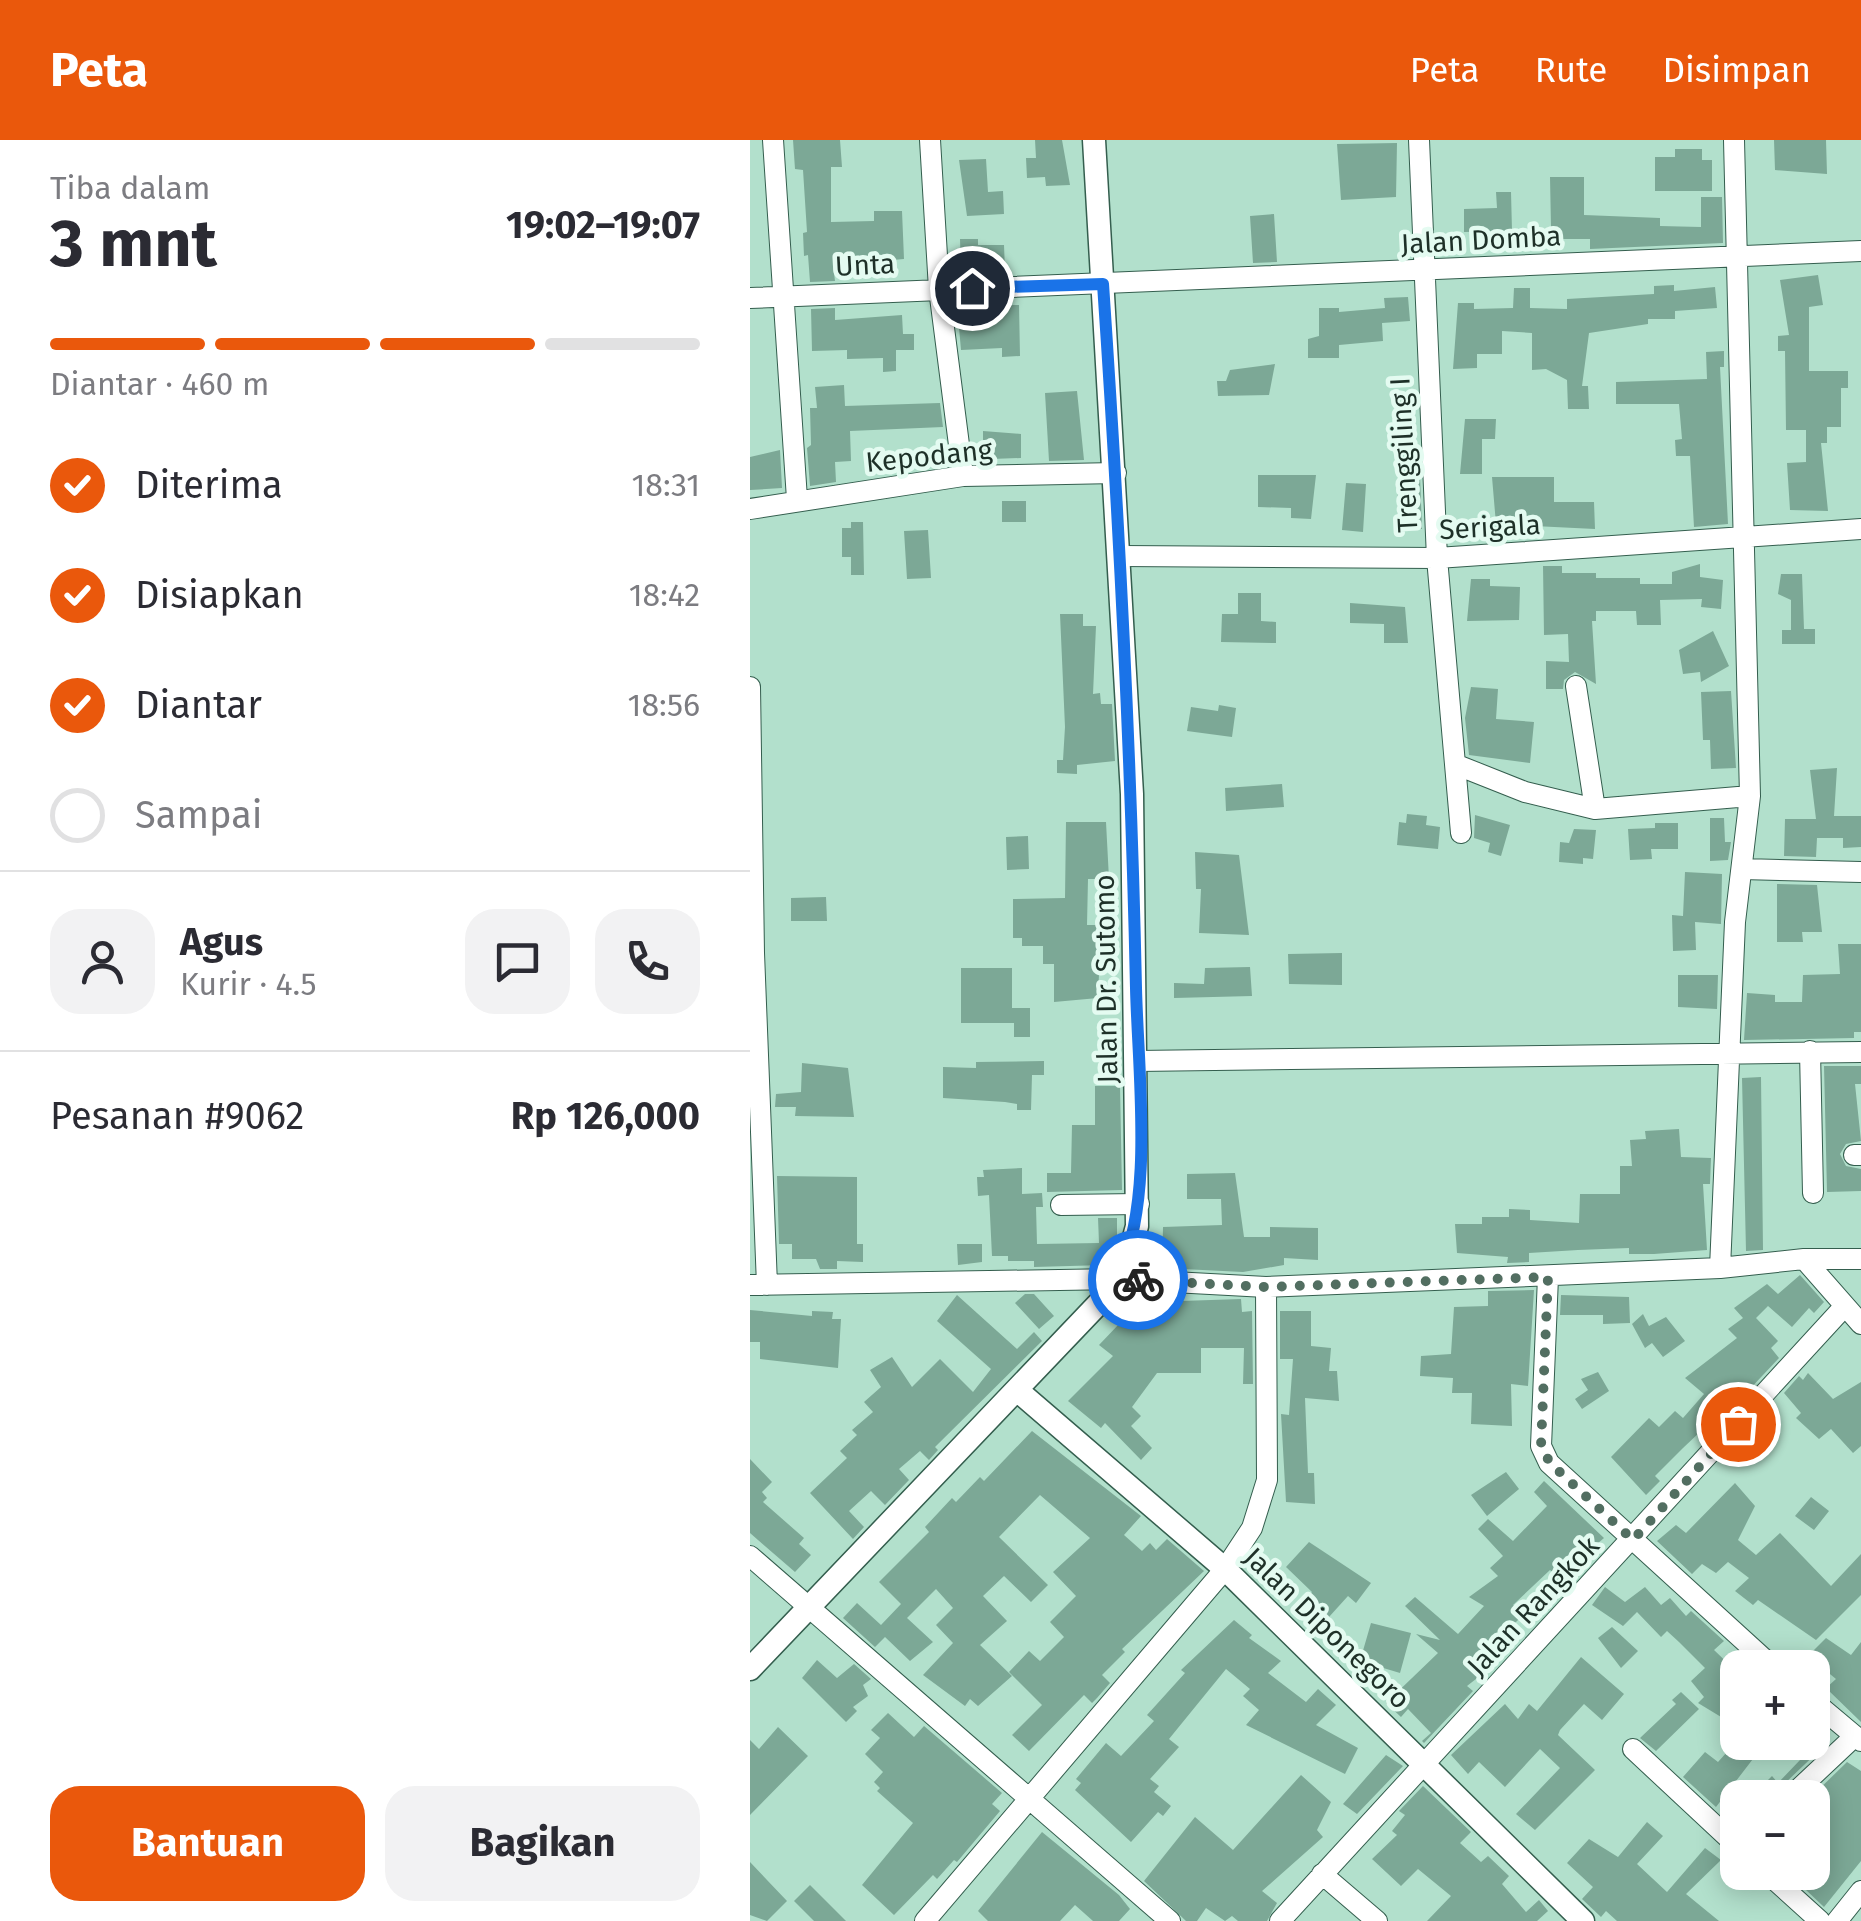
<!DOCTYPE html>
<html lang="id">
<meta charset="utf-8">
<style>
body{margin:0;font-family:"Fira Sans",sans-serif;background:#f2f2f3;color:#2b2b33;height:100vh;display:flex;flex-direction:column;font-size:38px;white-space:nowrap}
*{box-sizing:border-box;margin:0}
p{font-size:32px;color:#7c7c81}
.icon{flex:none;width:55px;height:55px;fill:none;stroke:currentColor;stroke-width:2;stroke-linecap:round;stroke-linejoin:round}
.map{position:relative;flex:1;overflow:hidden}
.side{display:flex;flex-direction:column;background:#fff;width:750px}
.side>*{flex:none}
.buttons{position:absolute;left:970px;top:1510px;display:grid;gap:20px}
.buttons a{display:grid;place-items:center;width:110px;height:110px;border-radius:20px;background:#fff;box-shadow:0 5px 25px #0003;font-size:50px}
.pin{position:absolute;display:grid;place-items:center;width:85px;height:85px;color:#fff;margin:-42px;border:5px solid #fff;border-radius:50%;box-shadow:0 2px 10px #0007}
.courier{position:absolute;display:grid;place-items:center;width:100px;height:100px;margin:-50px;border:8px solid #1a73e8;border-radius:50%;background:#fff;color:#222;box-shadow:0 2px 12px #0007}
.overview em{font-style:normal;font-weight:700}
.overview div{display:flex;flex-direction:column-reverse}
.overview{display:flex;align-items:center;justify-content:space-between;height:170px;padding:0 50px}
h1{font-size:65px;font-weight:700;line-height:75px}
.bar{display:grid;grid-template-columns:repeat(4,1fr);gap:15px 10px;align-content:center;height:120px;padding:0 50px}
.bar i{height:12px;border-radius:8px;background:#e1e1e2}
.bar .selected{background:#ea580c}
.bar p{grid-column:span 4}
.line{display:flex;align-items:center;gap:25px;padding:0 50px;border-top:2px solid #e1e1e2}
.line div{flex:1}
.round{display:grid;place-items:center;flex:none;width:105px;height:105px;border-radius:30px;background:#f2f2f3}
ol{padding:0 50px;list-style:none}
li{display:flex;align-items:center;gap:30px;height:110px}
li p{margin-inline-start:auto}
li .icon{padding:10px;border-radius:50%;background:#ea580c;color:#fff;stroke-width:4}
li:last-child{color:#7c7c81}
li i{width:55px;height:55px;border:5px solid #e1e1e2;border-radius:50%}
.button{display:flex;gap:20px;margin-top:auto;padding:20px 50px}
.button a{flex:1;height:115px;border-radius:30px;background:#ea580c;color:#fff;font-size:40px;font-weight:700;line-height:115px;text-align:center}
.button a+a{background:#f2f2f3;color:#2b2b33}
header{display:flex;align-items:center;gap:60px;box-sizing:border-box;height:140px;padding:0 50px;background:#ea580c;color:#fff}
header strong{font-size:48px}
nav{display:flex;gap:55px;margin-inline-start:auto;font-size:35px}
main{display:flex;flex:1;min-height:0}
.map>svg:first-child{display:block}
.building{fill:#7ca896}
.lines{fill:none;stroke-linecap:round;stroke-linejoin:round}
.minor-casing{stroke:#345e4e;stroke-width:22}
.tertiary-casing{stroke:#345e4e;stroke-width:25}
.minor{stroke:#fff;stroke-width:20}
.tertiary{stroke:#fff;stroke-width:22}
.done{stroke:#526e61;stroke-width:10;stroke-dasharray:0 18}
.route{stroke:#1a73e8;stroke-width:12}
.labels{text-anchor:middle;dominant-baseline:central;stroke-width:9;stroke-linejoin:round;paint-order:stroke}
.street-label{font-size:28px;fill:#1e3028;stroke:#e4fbf1}
</style>
<header>
<strong>Peta</strong>
<nav><a>Peta</a><a>Rute</a><a>Disimpan</a></nav>
</header>
<main>
<section class="side">
<div class="overview"><div><h1>3 mnt</h1><p>Tiba dalam</p></div><em>19:02–19:07</em></div>
<div class="bar"><i class="selected"></i><i class="selected"></i><i class="selected"></i><i></i><p>Diantar · 460 m</p></div>
<ol>
<li><svg class="icon" aria-label="check" viewBox="0 0 24 24"><path d="M5 12l5 5 9-10"/></svg>Diterima<p>18:31</p></li>
<li><svg class="icon" aria-label="check" viewBox="0 0 24 24"><path d="M5 12l5 5 9-10"/></svg>Disiapkan<p>18:42</p></li>
<li><svg class="icon" aria-label="check" viewBox="0 0 24 24"><path d="M5 12l5 5 9-10"/></svg>Diantar<p>18:56</p></li>
<li><i></i>Sampai</li>
</ol>
<div class="line" style="height:180px"><a class="round"><svg class="icon" aria-label="person" viewBox="0 0 24 24"><circle cx="12" cy="8" r="4"/><path d="M4 21q1-7 8-7t8 7"/></svg></a><div><b>Agus</b><p>Kurir · 4.5</p></div><a class="round"><svg class="icon" aria-label="chat" viewBox="0 0 24 24"><path d="M4 5h16v11H9l-5 4z"/></svg></a><a class="round"><svg class="icon" aria-label="phone" viewBox="0 0 24 24"><path d="M5 4h4l2 5-3 2q2 4 5 5l2-3 5 2v4C11 20 4 13 5 4z"/></svg></a></div>
<div class="line" style="height:130px"><div>Pesanan #9062</div><b>Rp 126,000</b></div>
<div class="button"><a>Bantuan</a><a>Bagikan</a></div>
</section>
<div class="map">
<svg width="1111" height="1781" viewBox="0 0 1111 1781">
<rect width="100%" height="100%" fill="#b2e0cc"/>
<path class="building" d="M43,0h47l2,27h-11v55l43,-1v-10h28l2,48 -71,6 2,16 -25,1 -2,-27 -4,1 -1,-23 4,-1 -4,-62 -8,-1z
M285,0h27l8,45 -24,1 -1,-9 -18,1 -1,-20h10z
M1024,0h52l1,34 -52,-4z
M647,3l-1,54 -55,3 -4,-56z
M925,9h27v11h10v31h-57v-34h20z
M236,19l2,33 15,-1 1,23 -37,2 -8,-56z
M800,37h34v38l76,3v8l41,1v-30h21l1,46 -133,6v-10h-32v-11h-7z
M746,52h15l1,39 -48,1v-23l33,-1z
M524,74l3,48 -24,1 -3,-47z
M210,99h18v6h26l1,25 -44,3z
M1068,135l5,30 -14,2v64h39v17h-7v39h-14v16h-6l7,68 -38,-1 -3,-47 19,-1v-32h-20l-1,-79h-7v-15l11,-1 -9,-55z
M924,145v6l41,-4 2,21 -42,3v8h-27v5l-59,9 -7,53h6l1,23h-21l-1,-29 -21,-11 -14,1v-37l-30,-2v23h-25v14l-24,1 5,-66h16v6l39,-1 1,-20h16v20l37,1v-10l87,-5v-8z
M658,157l2,24 -28,2 1,18 -44,4v13h-31v-19l11,-3v-28h20v4l46,-4 -1,-10z
M207,165h62l1,51 -18,1v-9l-41,2z
M85,168v12l67,-5 1,19h11v16h-18v21l-13,1v-14l-36,1v-9l-35,1 -1,-42z
M974,211v16h-4l8,157 -34,3 -4,-71h-14l-1,-16 7,-1 -3,-35h-63v-22l91,-3 -1,-27z
M525,224l-6,31 -51,1 -1,-15h9l4,-11z
M94,245l1,21 95,-3 3,24 -93,4 1,30 -16,1 1,20 -26,4 -3,-38 4,-3 -1,-37h7l-2,-21z
M327,251l7,69 -35,1 -4,-68z
M715,279h31l-1,20h-13v35h-22z
M233,291l38,3v24l-30,1 -1,-12h-7z
M30,310l2,38 -32,2v-33z
M508,335h58l-5,44 -20,-1v-10l-33,-1z
M648,335h22l2,54h-25z
M742,337h62v25h40l1,27 -99,-5z
M596,343l20,1 -3,48 -21,-2z
M252,361h24v21h-24z
M101,382h12l1,53h-13v-18h-9v-29h9z
M178,390l3,48 -24,1 -3,-48z
M950,424v13l23,3 -2,29 -20,-2 1,-8 -42,1 1,25h-24l-1,-14h-40v10h-4l4,63 -21,-12 -11,8 -1,9h-17v-28l23,1 -1,-28 -24,1 -1,-69h19v7h34v5h44v6h32v-12z
M1031,434h21l2,55h11v15h-33v-14h9v-30l-13,-6z
M721,439h19v7l30,1 -1,33 -52,1z
M488,453h23v28l15,1v21l-55,-1 1,-28h16z
M600,463l55,4 3,36h-24v-19l-34,-1z
M310,474h23v12h13l-3,68 7,-1 1,11h11l3,57 -38,4v9l-20,-1v-13h6l2,-33z
M963,491l16,35 -28,16 -1,-10 -17,2 -4,-24z
M721,547l27,2 -2,30 38,3 -4,41 -61,-8 -4,-37z
M981,551l5,77 -25,1 -1,-29h-7l-2,-48z
M469,565l17,3 -4,29 -45,-6 4,-24 27,4z
M1087,628l-3,48h27v31l-18,1v-10h-26l-1,19 -32,-1 1,-37h31l-6,-49z
M532,644l2,23 -58,4 -1,-23z
M657,674l20,2 -1,9 14,2 -2,22 -41,-4 2,-23 7,1z
M725,675l35,10 -9,31 -13,-4 2,-9 -16,-5z
M960,678h14l1,24h6l-3,18 -18,1z
M316,682h40l3,57h-21l-1,46h14l-3,73 -44,4v-38h-11v-18h-21v-8h-9v-39l52,-1z
M905,683h23v26h-27l1,10 -22,1 -2,-31 27,-1z
M824,689l22,1 -3,29 -10,-1v6l-24,-2 1,-20 9,1z
M278,696l1,33 -22,1 -1,-33z
M445,712l44,3 10,80 -50,-2 2,-44h-5z
M935,732l37,2 -1,50 -26,-2 1,28 -23,1 -1,-36 11,1z
M1027,744l40,1 5,47h-20l1,10h-26z
M76,757l1,24h-36v-23z
M1088,804h23v88h-7v6l-110,2 3,-47 28,2v7h27l1,-27 37,-1z
M592,813v32l-53,-1 -1,-30z
M500,827l2,29 -78,2v-15l30,1 1,-16z
M211,828h51v40h18v29h-16v-14h-53z
M928,835h40l-1,34 -39,-2z
M294,921v14h-12l-1,35h-14v-6l-12,-2 -62,-4v-31l33,1v-6z
M52,923l46,5 6,49 -59,-1 1,-9h-21l1,-13 25,-2z
M1074,926h37v18h-6l6,57 -15,3 -6,10 6,12 15,3v22l-34,1z
M1011,937l2,173 -17,1 -4,-173z
M345,946h25l2,104 -75,2v-19h24l1,-48h23z
M929,989l2,28 30,1 -1,26h-7l4,66 -53,4h-25v-6l-51,2 -49,3v9l-22,1 1,-6 -51,-4 -2,-29h27v-7h27v-8l21,1v10l49,3 1,-29h40v-28h12l-2,-26 16,-1 -1,-8z
M272,1028v26l20,-1 1,14h-7l1,37 62,-1 -1,-25h19v23l-12,24 -71,2v-6h-26v-5h-16l-3,-61 -11,1 -1,-19h7l-1,-7z
M485,1033l9,64h26v-10l48,1v32l-34,-2v7l-41,7 -81,-4 1,-41 59,-2 -1,-26h-34v-25z
M27,1036l80,1v67h6v18l-26,-1v8h-17l-4,-10h-24v-15h-13z
M207,1104h25v18l-24,3z
M1050,1135l24,27 -10,11 -5,-5 -17,19 -24,-21 -12,12 22,23 -7,7 8,10 -32,34 -9,-10 -23,25 11,8 -19,21 -6,-5 -18,17 -28,28 5,5 -14,14 -35,-38 38,-39 10,9 16,-16 8,7 21,-24 -19,-16 52,-40 -9,-9 15,-11 -9,-10 33,-24 11,10z
M784,1150l-6,96 -17,-2 1,42 -41,-2 1,-31h-20l1,-15 -33,-2 1,-20 30,-2 3,-47 34,-1v-15z
M275,1154h9l20,22 -15,13 -24,-26z
M207,1155l60,54 17,-17 8,9 -107,106 3,3 -9,10 -9,-9 -21,18 10,11 -24,25 -14,-14 -22,20 15,16 -11,12 -43,-46 37,-35 -7,-7 17,-16 -5,-5 21,-18 -9,-10 17,-15 -11,-17 22,-13 20,30 28,-28 33,33 18,-23 -54,-48z
M412,1155l19,1v5l60,-2 1,13 10,-1 1,73h-10l1,-36h-43v25h-44l-25,34 9,9 -10,10 21,22 -11,12 -36,-37 -4,5 -33,-27 45,-45 -14,-11 41,-43h23z
M811,1155l68,2 1,26 -27,1v-9h-43z
M0,1170l62,6v-5l21,1 -1,7h9l-3,49 -78,-9v-17h-10z
M530,1171h31v35l20,2 -2,23h8l2,30 -34,-3 3,75h6l1,31 -29,-2 -5,-88 8,1 4,-56h-13z
M893,1174l6,12 17,-9 19,24 -22,16 -11,-14 -7,5 -13,-24z
M848,1232l11,19 -27,18 -7,-10 13,-9 -7,-11z
M1058,1233l25,26 28,-17v64l-8,7 -22,-24 -12,10 -23,-21 5,-5 -17,-20 15,-17 4,4z
M282,1291l109,85 -17,19 18,16 8,-8 6,7 11,-11 37,32 -82,78 3,3 -23,23 8,8 -13,15 -5,5 -8,-8 -55,56 -17,-16 30,-30 -33,-33 20,-21 11,10 24,-24 -14,-15 26,-26 -23,-24 37,-34 -50,-43 -41,42 49,48 -17,17 -27,-26 -21,20 24,25 -27,24 32,31 -34,30 -8,-7 -5,7 -42,-31 30,-32 -17,-18 17,-17 -17,-19 -29,29 26,24 -23,19 -25,-24 -10,10 -32,-29 14,-15 24,22 20,-21 -22,-22 50,-50 -4,-5 27,-29 4,4 24,-25 4,4z
M0,1319l22,23 -10,10 5,6 -4,4 41,36 -5,6 12,11 -16,17 -45,-39z
M756,1332l13,17 -32,27 -16,-21z
M794,1341l60,57 -28,24 8,8 -9,10 -6,-5 -6,7 -13,-12 -37,35 11,9 -19,19 7,7 -22,28 -23,18 6,5 -49,52 -2,-2 9,-8 -23,-24 -7,8 -15,-14 52,-50 -22,-19 24,6 -35,-34 10,-9 43,37 26,-28 -15,-9 29,-21 -8,-8 13,-12 -25,-27 10,-10 25,22 34,-35 -13,-14z
M985,1343l20,23 -17,34 18,15 24,-22 51,53 30,-32v41l-45,45 -58,-40 -5,5 -18,-14 14,-13 -21,-16 -12,11 -14,-9 -10,10 -35,-33 19,-16 10,8z
M1061,1357l18,14 -15,19 -19,-14z
M559,1402l62,41 -15,20 -8,-7 -29,32 -21,-18 14,-18 -26,-25z
M855,1447l20,15 20,-15 16,18 9,-7 16,18 5,-5 33,30 -10,9 24,23v43l-7,7 -33,-20 6,-6 -13,-16 14,-13 -26,-26 -12,-11 -6,6 -24,-25 -14,14 -31,-21z
M484,1480l18,15 -3,3 32,23 -13,12 38,29 12,-13 18,16 -20,20 42,23 -13,26 -99,-49 13,-15 -16,-14 7,-7 -24,-20 -57,70 10,8 -29,32 9,7 -5,6 17,14 -8,10 -5,-4 -27,30 -56,-52 6,-7 -5,-4 30,-36 15,13 33,-35 -7,-6 38,-42 -4,-3z
M621,1483l40,10 -11,40 -40,-12z
M862,1487l26,24 -17,17 -23,-30z
M1076,1498l25,17 10,-13v80l-35,-34 10,-9 -28,-23z
M831,1517l43,37 -22,26 -18,-16 -24,26 -2,5 37,35 -60,60 -19,-16 44,-46 -20,-19 -35,38 -26,-25 -11,12 -17,-19 54,-51 13,15 11,-15 8,7z
M67,1520l20,18 17,-14 17,15 -8,6 5,11 -15,11 4,4 -11,11 -44,-44z
M931,1552l18,17 -43,42 -16,-13 36,-34 -4,-4z
M138,1573l26,24 10,-11 78,67 -10,11 8,7 -43,51 -3,-2 -17,19 -4,-4 -39,40 -32,-30 51,-62 -36,-32 3,-3 -6,-6 9,-10 -18,-18 15,-16 -9,-8z
M28,1587l30,29 -58,59v-75l9,9z
M1062,1594l15,9 -47,45 -4,10h-26l22,-22 6,7 22,-23 -23,-18h35z
M986,1602h30l-50,65 -33,-30 22,-25 13,10z
M636,1615l17,11 -46,48 -14,-10z
M1097,1622l14,9v90l-37,46 -37,-35h25l-2,-74z
M551,1635l30,27 -14,28 6,7 -61,54 15,12 -10,18h-29l-6,-5 -7,5 -19,-13 -9,13h-11l-42,-40 51,-64 38,33z
M673,1646l48,46 -11,11 21,19 7,-6 21,20 -7,8 24,28 13,-12 9,11 -11,10h-110l24,-25 -33,-27 -17,17 -29,-27 25,-24 -5,-4 13,-16 -6,-4z
M897,1682l16,14 -26,28 30,28 38,-44 16,12 -35,34 33,27h-102l-11,-10 -5,6 -19,-18 11,-12 -26,-24 22,-24 29,18z
M292,1692l77,63 11,14 -11,12h-26l-18,-16 -15,16h-72l-10,-10z
M0,1722l37,39 -20,20 -17,-6z
M60,1745l36,36h-32l-20,-20z"/>
<g class="lines">
<g class="minor-casing">
<path id="minor" d="M23,0l24,359
M180,0l9,149 24,187
M669,0l18,418 24,275
M0,158l1111,-47
M0,369l213,-33 153,-3
M371,416l316,2 424,-29
M826,546l19,123
M0,547l4,266 13,332
M707,625l68,27 70,17 155,-13
M992,729l119,3
M1060,911l3,142
M387,921l724,-9
M1104,1015h7
M311,1065l78,-1
M1054,1119h57
M970,1128l15,-346 15,-126 -16,-656
M798,1137l-7,169 8,17 225,205
M0,1145l367,-6 149,8 454,-19 84,-9 57,65
M0,1416l420,365
M1062,1560l49,41
M883,1609l105,98
M1039,1658l66,-62
M1016,1732l54,49
M572,1734l55,47
M175,1781l300,-352 27,-41 15,-48 -1,-193
M530,1781l563,-613
M1087,1781l24,-30"/>
</g>
<g class="tertiary-casing">
<path id="tertiary" d="M267,1250l208,179 358,352
M0,1529l351,-368 29,-49 7,-26 -5,-432 -38,-654"/>
</g>
<use href="#minor" class="minor"/>
<use href="#tertiary" class="tertiary"/>
</g>
<g class="lines">
<path class="done" d="M388,1140l128,7 282,-10 -7,169 9,17 83,77 105,-116"/>
<path class="route" d="M222,148l131,-4c16,235 28,469 33,704 2,87 19,214 -19,291l21,1"/>
</g>
<g class="labels">
<g class="street-label">
<text transform="translate(731 100) rotate(-3)">Jalan Domba</text>
<text transform="translate(115 125) rotate(-3)">Unta</text>
<text transform="translate(654 315) rotate(-93)">Trenggiling I</text>
<text transform="translate(179 316) rotate(-6)">Kepodang</text>
<text transform="translate(740 387) rotate(-3)">Serigala</text>
<text transform="translate(356 839) rotate(-91)">Jalan Dr. Sutomo</text>
<text transform="translate(783 1466) rotate(-47)">Jalan Rangkok</text>
<text transform="translate(577 1488) rotate(44)">Jalan Diponegoro</text>
</g>
</g>
</svg>
<div class="buttons">
<a>+</a>
<a>−</a>
</div>
<div class="pin" style="left:988px;top:1284px;background:#ea580c"><svg class="icon" aria-label="bag" viewBox="0 0 24 24"><path d="M5 8h14l-1 12H6zM9 8a3 3 0 0 1 6 0"/></svg></div>
<div class="pin" style="left:222px;top:148px;background:#1f2937"><svg class="icon" aria-label="home" viewBox="0 0 24 24"><path d="M3 11l9-7 9 7M6 9v11h12V9"/></svg></div>
<div class="courier" style="left:388px;top:1140px"><svg class="icon" aria-label="bike" viewBox="0 0 24 24"><circle cx="6" cy="16" r="4"/><circle cx="18" cy="16" r="4"/><path d="M6 16l4-8h5l3 8M10 8l3 8H6M13 5h3"/></svg></div>
</div>
</main>
